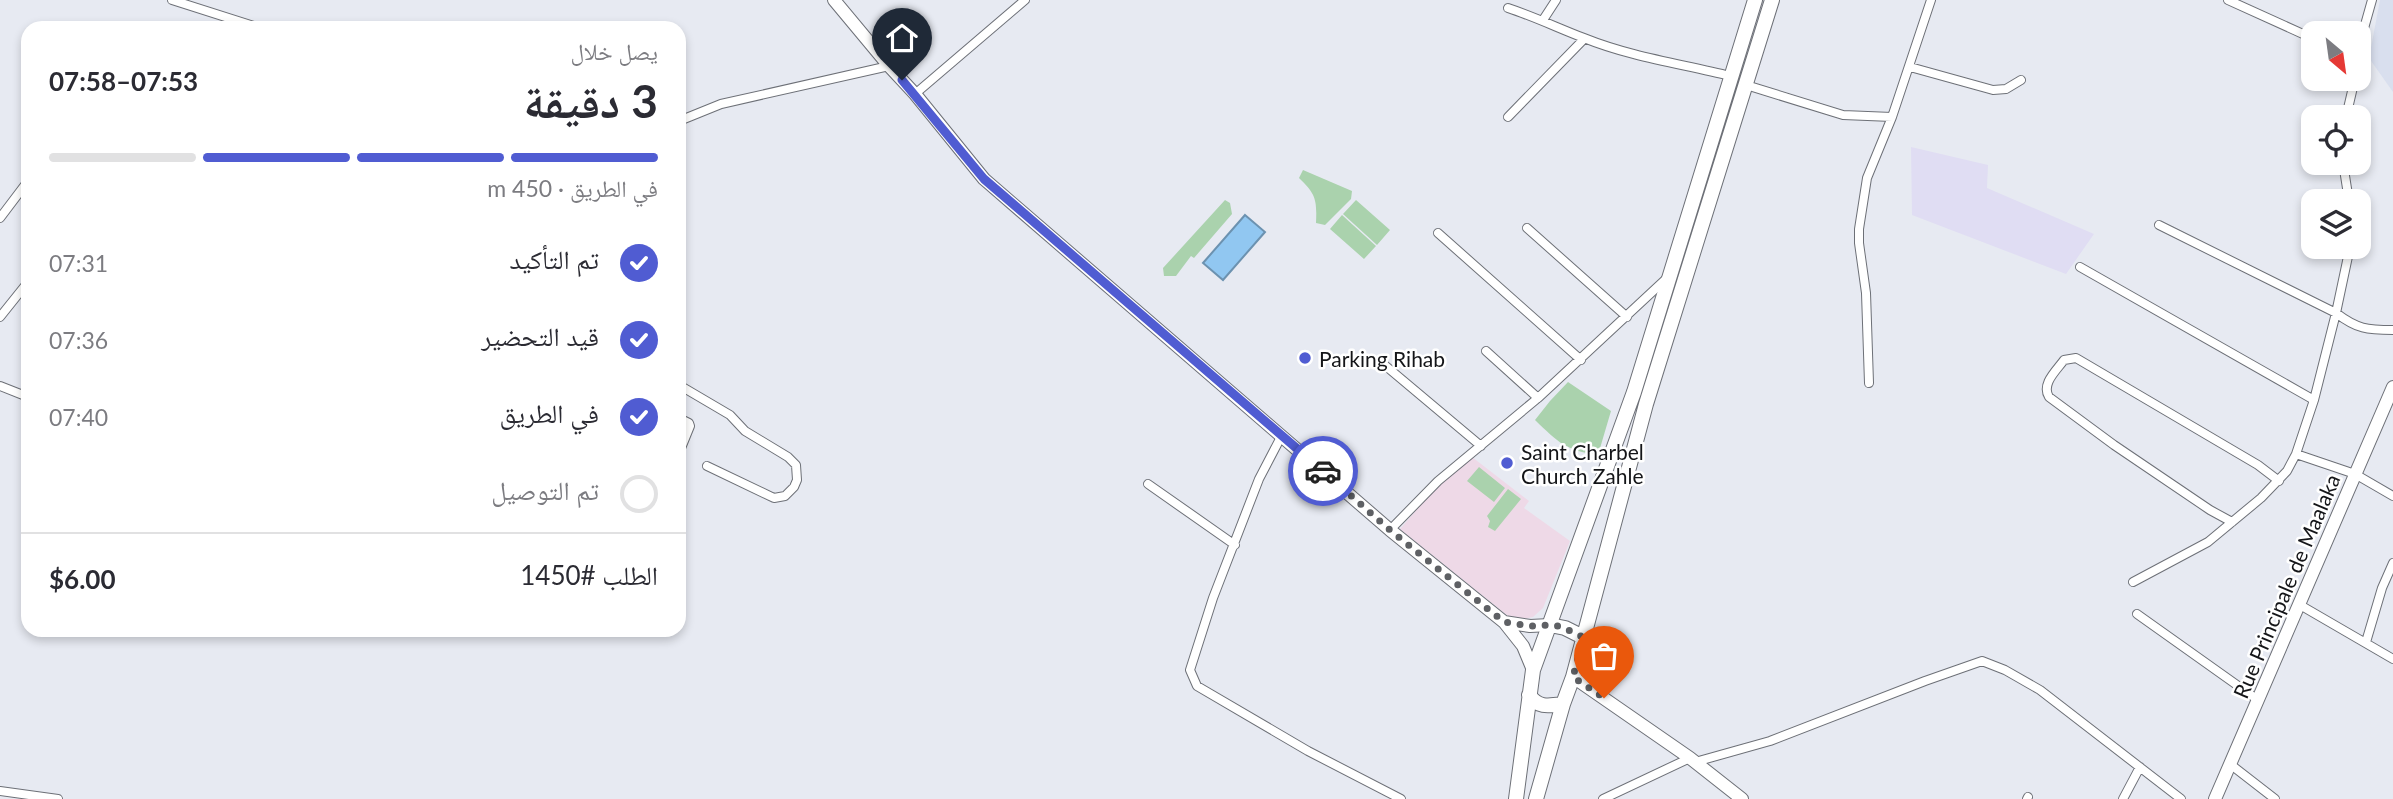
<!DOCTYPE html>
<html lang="ar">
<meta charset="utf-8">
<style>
body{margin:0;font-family:Lato,"Noto Naskh Arabic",sans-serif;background:#f7f7f7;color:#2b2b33;direction:rtl;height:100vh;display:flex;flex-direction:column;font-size:26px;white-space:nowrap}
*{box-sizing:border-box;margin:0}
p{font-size:23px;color:#7c7c81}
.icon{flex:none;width:38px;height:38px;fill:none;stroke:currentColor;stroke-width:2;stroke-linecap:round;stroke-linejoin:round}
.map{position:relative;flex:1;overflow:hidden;direction:ltr}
.sheet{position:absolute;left:21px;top:21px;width:665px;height:616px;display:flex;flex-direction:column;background:#fff;border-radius:21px;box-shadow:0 4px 10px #0003;direction:rtl}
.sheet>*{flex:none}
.needle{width:46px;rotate:151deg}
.buttons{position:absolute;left:2301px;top:21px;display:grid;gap:14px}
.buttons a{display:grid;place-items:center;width:70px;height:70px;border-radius:14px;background:#fff;box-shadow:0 4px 10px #0003;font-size:35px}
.pin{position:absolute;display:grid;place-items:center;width:60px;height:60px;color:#fff;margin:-72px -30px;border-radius:50% 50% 50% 0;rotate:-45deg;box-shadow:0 0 7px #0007}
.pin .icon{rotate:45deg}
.courier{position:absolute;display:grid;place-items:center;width:70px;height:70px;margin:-35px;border:5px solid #505cd2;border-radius:50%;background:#fff;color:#222;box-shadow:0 2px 9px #0007}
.head em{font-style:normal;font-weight:700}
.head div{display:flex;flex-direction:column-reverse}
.head{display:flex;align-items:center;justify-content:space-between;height:119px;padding:0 28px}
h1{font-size:46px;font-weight:700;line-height:52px}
.bar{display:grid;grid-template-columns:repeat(4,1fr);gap:10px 7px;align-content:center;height:84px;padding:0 28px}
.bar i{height:9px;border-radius:5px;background:#e1e1e2}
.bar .selected{background:#505cd2}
.bar p{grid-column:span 4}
.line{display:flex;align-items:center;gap:18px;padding:0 28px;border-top:2px solid #e1e1e2}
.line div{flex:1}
ol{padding:0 28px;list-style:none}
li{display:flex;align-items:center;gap:21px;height:77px}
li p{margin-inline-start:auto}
li .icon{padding:7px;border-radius:50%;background:#505cd2;color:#fff;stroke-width:4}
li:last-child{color:#7c7c81}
li i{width:38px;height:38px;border:4px solid #e1e1e2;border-radius:50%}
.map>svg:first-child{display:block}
.built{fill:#d9dfee}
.industrial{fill:#e0ddf3}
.education{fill:#eed9e7}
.green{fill:#aad2ad}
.water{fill:#91c7f1;stroke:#6c92b0;stroke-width:2}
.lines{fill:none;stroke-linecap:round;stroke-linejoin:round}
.street-casing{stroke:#6d7077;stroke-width:10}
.secondary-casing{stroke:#6d7077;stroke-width:14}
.highway-casing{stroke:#6d7077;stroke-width:16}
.street{stroke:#fff;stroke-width:8}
.secondary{stroke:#fff;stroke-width:12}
.highway{stroke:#fff;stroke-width:14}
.done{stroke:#5e6064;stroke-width:7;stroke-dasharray:0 12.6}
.route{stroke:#505cd2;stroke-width:9}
.poi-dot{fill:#505cd2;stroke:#fff;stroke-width:2.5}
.labels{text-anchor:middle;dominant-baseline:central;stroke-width:5;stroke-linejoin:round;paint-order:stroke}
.poi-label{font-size:21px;fill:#141518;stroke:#fff;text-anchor:start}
.street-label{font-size:21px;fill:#141518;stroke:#fff}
</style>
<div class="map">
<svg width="2393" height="799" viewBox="0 0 2393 799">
<rect width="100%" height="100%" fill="#e7eaf2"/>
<path class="built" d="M2380,0h13v92l-24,-34z"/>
<path class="industrial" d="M1911,147l77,18 -1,23 107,46 -28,40 -154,-59z"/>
<path class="education" d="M1472,457l57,44 -5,7 46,33 -27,67 -10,9 -9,2 -16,-3 -108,-87 37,-43z"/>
<path class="green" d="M1303,170l49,21 -1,8 -26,26 -9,-2c1,-23 0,-29 -17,-45z
M1225,200l5,3 2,11 -38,44 -3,-2 -15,20h-12l-1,-8z
M1356,200l34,30 -13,15 -34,-31z
M1342,215l34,31 -12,13 -34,-30z
M1568,382l43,29 -13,44c-33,-5 -39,-12 -63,-35l15,-19z
M1479,467l26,21 -11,14 -27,-21z
M1508,489l13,10 -26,32 -7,-4 2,-6 -3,-5z"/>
<path class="water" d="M1245,215l20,17 -42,48 -20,-17z"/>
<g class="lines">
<g class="street-casing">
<path id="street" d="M172,0l88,28
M2228,0l86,39
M1508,8c27,9 50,20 76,30 47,19 98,26 146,38
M1543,20l13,-20
M2359,46l13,-46
M1910,67l83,23 13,-1 15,-9
M1746,85l97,30 49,2 39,-117
M915,94l110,-94
M1508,117l76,-78
M2346,117l7,-30 -2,-8
M679,121l42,-17 168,-38
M2343,163l6,38
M0,218l28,-37
M2159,225l177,88c21,16 31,17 57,17
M1527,228l100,89
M1438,233l143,127
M2080,267l234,133
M0,317l28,-35
M1486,351l52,47
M1381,362l100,84
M1869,383l-3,-90 -7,-50v-14l8,-51 25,-61
M679,385l51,30 15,16 43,26 8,8 1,15 -3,7 -9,9 -11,2 -67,-32
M0,386l28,11
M679,418l10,5 1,3 -11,27
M1282,435l-23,44 -46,119 -23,72 7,16 111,65 93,48
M2296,454l59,20 38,22
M1148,484l87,61
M2232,522l-22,-12 -96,-65 -65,-48c-8,-13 7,-26 15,-37l12,-2 182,107 21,16
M1390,530l48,-49 100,-83 128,-119
M2133,582l75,-40 53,-44 26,-27 9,-17 18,-54 22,-87 14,-66
M2300,605l93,54
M2137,614l121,86
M2366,642l16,-54 11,-25
M1695,762l75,-21 155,-60 57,-20 23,9 35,20 141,109
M2230,764l45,35
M0,791l58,8
M1603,799l87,-41
M2027,799l1,-2
M2123,799l17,-32"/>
</g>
<g class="secondary-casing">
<path id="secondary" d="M834,0l55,66 26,28 69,85 406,351 114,92 19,24 10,24
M1504,622l26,4 20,-1
M1573,677l117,81 52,41
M2215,799l178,-412"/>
</g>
<g class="highway-casing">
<path id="highway" d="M1550,625l15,3 18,9
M1529,695c9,13 19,11 34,9
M1516,799l17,-129 101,-278 121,-392
M1536,799l27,-95 10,-27 73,-273 126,-404"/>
</g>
<use href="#street" class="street"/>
<use href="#secondary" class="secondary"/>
<use href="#highway" class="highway"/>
</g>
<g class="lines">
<path class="done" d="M1323,471l67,59 114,92 26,4 24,-1 10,3 19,9 -10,40 31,21"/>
<path class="route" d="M902,80l82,99 339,292"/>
</g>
<g class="poi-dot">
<circle cx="1305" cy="358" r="7"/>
<circle cx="1507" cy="463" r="7"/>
</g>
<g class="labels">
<g class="poi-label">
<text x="1319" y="358">Parking Rihab</text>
<text x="1521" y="451">Saint Charbel<tspan x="1521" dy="24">Church Zahle</tspan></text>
</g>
<g class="street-label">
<text transform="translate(2286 586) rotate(-67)">Rue Principale de Maalaka</text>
</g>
</g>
</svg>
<div class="buttons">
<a><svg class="needle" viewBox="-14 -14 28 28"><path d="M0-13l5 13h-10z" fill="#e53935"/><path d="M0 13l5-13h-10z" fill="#7c7c81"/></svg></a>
<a><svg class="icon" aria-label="locate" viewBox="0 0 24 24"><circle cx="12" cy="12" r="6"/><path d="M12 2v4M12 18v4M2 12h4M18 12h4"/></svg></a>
<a><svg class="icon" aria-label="layers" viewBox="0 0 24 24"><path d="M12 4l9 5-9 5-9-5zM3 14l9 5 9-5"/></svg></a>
</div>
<div class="pin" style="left:1604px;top:698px;background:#ea580c"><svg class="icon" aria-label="bag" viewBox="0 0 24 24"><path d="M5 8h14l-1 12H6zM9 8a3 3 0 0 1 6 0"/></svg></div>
<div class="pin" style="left:902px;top:80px;background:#1f2937"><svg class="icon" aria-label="home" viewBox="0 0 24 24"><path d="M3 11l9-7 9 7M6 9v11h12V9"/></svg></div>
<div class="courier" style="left:1323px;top:471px"><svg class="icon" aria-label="car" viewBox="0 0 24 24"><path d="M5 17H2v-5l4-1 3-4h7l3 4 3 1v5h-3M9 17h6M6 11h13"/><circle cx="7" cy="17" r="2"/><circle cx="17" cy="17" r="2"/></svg></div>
<section class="sheet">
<div class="head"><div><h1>3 دقيقة</h1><p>يصل خلال</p></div><em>07:53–07:58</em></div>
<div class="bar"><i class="selected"></i><i class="selected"></i><i class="selected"></i><i></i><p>في الطريق · 450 m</p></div>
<ol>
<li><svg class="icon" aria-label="check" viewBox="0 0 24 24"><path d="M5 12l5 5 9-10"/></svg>تم التأكيد<p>07:31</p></li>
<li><svg class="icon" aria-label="check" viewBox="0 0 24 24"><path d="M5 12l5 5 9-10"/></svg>قيد التحضير<p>07:36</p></li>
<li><svg class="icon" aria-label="check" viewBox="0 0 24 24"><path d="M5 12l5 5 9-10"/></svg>في الطريق<p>07:40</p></li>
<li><i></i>تم التوصيل</li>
</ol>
<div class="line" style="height:91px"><div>الطلب #1450</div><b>$6.00</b></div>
</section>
</div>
